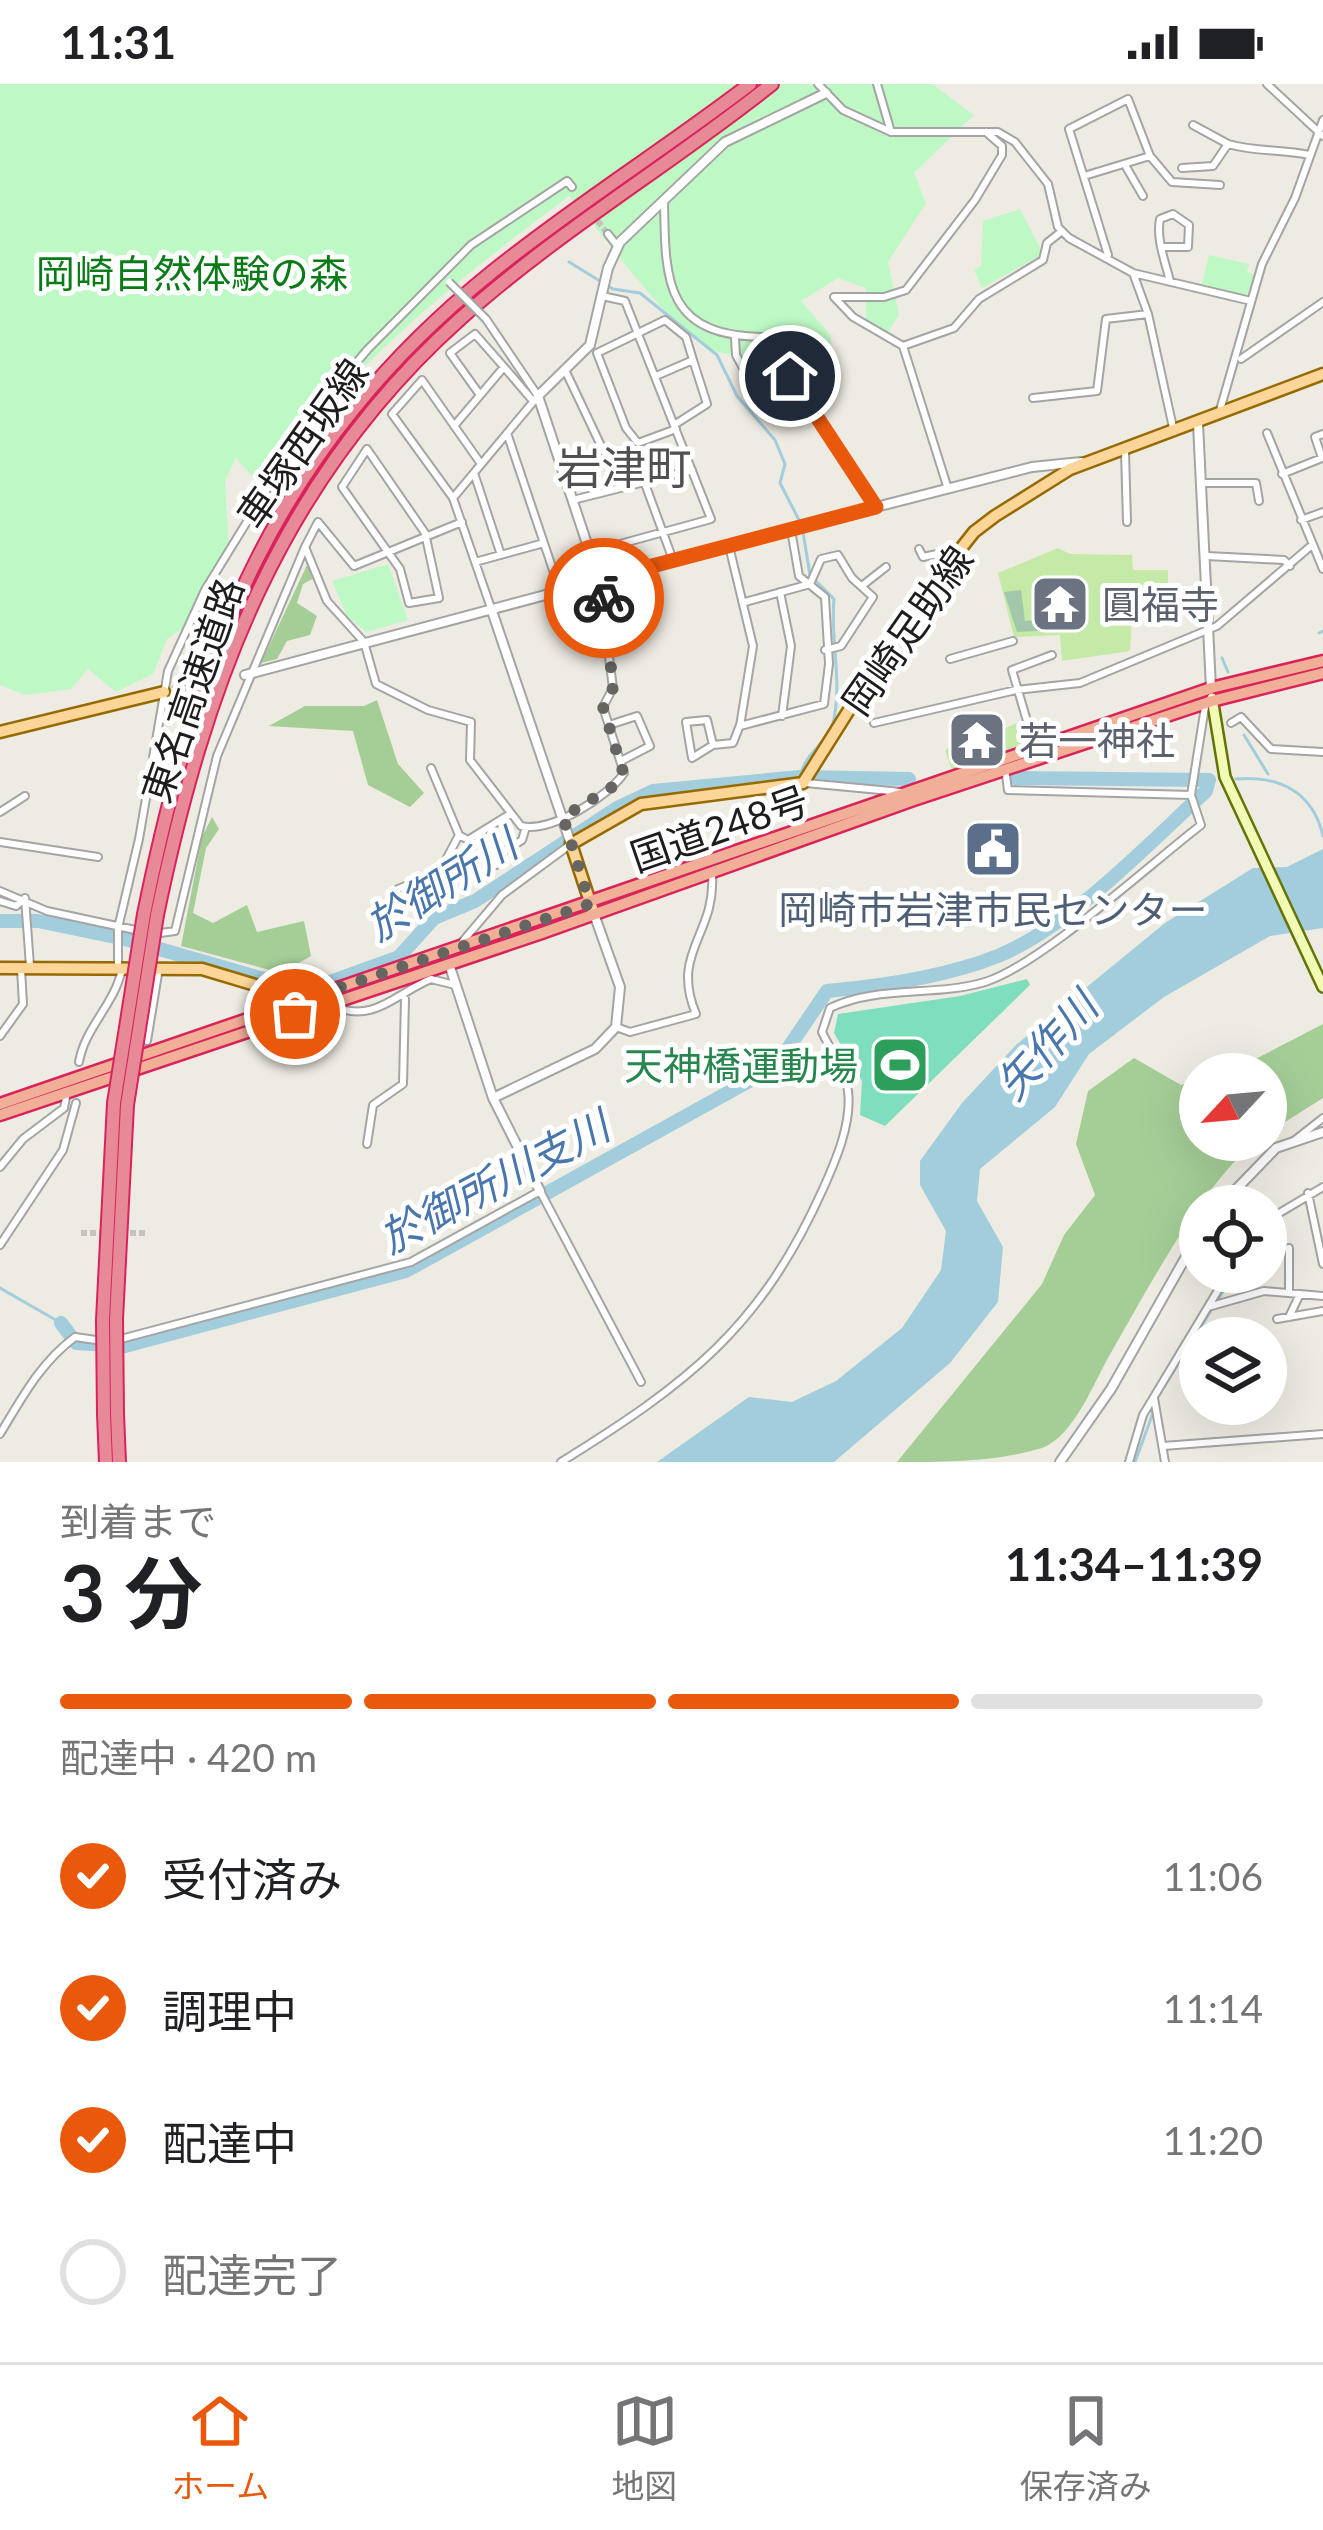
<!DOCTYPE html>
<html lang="ja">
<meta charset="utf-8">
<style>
body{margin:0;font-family:Lato,"Noto Sans JP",sans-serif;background:#f6f6f6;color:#202124;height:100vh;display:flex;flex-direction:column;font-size:45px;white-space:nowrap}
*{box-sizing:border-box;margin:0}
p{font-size:39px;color:#757577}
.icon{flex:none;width:66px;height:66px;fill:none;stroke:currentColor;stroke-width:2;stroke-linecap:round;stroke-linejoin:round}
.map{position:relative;height:1378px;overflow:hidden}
.side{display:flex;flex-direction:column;background:#fff;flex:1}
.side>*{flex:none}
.needle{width:78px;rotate:244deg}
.tools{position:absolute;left:1179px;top:969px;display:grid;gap:24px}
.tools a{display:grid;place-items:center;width:108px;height:108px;border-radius:50%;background:#fff;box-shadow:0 12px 48px #0002;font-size:60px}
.pin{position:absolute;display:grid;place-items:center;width:102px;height:102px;color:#fff;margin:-51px;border:6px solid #fff;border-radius:50%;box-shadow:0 3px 12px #0007}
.courier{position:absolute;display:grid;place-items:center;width:120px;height:120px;margin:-60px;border:9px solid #ea580c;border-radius:50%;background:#fff;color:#222;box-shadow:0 3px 15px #0007}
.summary em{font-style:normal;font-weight:700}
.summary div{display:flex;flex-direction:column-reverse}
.summary{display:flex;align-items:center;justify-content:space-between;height:204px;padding:0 60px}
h1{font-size:78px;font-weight:700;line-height:90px}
.bar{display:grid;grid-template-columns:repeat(4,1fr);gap:18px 12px;align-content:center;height:144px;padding:0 60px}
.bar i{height:15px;border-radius:9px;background:#e0e0e0}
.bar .selected{background:#ea580c}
.bar p{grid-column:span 4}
ol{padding:0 60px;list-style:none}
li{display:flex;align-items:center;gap:36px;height:132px}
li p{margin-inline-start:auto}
li .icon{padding:12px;border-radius:50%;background:#ea580c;color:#fff;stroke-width:4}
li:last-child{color:#757577}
li i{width:66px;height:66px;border:6px solid #e0e0e0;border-radius:50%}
.status{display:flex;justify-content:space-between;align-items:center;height:84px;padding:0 60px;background:#fff;direction:ltr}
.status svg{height:33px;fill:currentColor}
.tab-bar{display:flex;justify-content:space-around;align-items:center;height:168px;border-top:3px solid #e0e0e0;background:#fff;font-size:33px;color:#757577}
.tab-bar a{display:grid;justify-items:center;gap:6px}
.tab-bar .selected{color:#ea580c}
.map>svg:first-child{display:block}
.grass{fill:#c5e9a7}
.forest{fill:#a5ce97}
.cemetery{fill:#a3c7aa}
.park{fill:#bef9c5}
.pitch{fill:#7fdebd}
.water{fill:#a2cddc}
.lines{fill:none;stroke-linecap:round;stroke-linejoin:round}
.stream{stroke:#a2cddc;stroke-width:3}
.river{stroke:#a2cddc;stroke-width:14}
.minor-tunnel{stroke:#c4c2bb;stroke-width:6;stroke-dasharray:6 3;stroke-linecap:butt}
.tertiary-tunnel{stroke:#c4c2bb;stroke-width:8;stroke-dasharray:8 4;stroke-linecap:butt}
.minor-casing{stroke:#a4a4a4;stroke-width:10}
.tertiary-casing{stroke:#a4a4a4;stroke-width:12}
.secondary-casing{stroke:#637404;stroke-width:14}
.primary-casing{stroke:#966a00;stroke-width:15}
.trunk-casing{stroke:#d9235a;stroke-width:15}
.motorway-casing{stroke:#d9235a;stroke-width:16}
.minor{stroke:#fff;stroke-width:6}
.tertiary{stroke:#fff;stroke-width:8}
.secondary{stroke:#f3fab5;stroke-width:9}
.primary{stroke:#fcd599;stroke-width:10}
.trunk{stroke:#f2af98;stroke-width:10}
.motorway{stroke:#e78997;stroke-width:12}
.minor-bridge-casing{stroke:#a4a4a4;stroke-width:10;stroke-linecap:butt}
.motorway-bridge-casing{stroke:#d9235a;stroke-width:16;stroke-linecap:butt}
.minor-bridge{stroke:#fff;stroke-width:6}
.motorway-bridge{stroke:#e78997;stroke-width:12}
.done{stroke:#666562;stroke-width:12;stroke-dasharray:0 21.6}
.route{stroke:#ea580c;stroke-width:15}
.labels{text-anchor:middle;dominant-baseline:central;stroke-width:10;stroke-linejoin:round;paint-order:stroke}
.park-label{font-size:39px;fill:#0b7b18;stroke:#fff}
.street-label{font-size:39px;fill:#1d1d1d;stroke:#fff}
.worship-label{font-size:39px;fill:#5b616d;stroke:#fff;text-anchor:start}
.service-label{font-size:39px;fill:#4e5e75;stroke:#fff}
.leisure-label{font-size:39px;fill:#27864d;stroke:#fff;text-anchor:end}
.water-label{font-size:42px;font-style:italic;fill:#4977ad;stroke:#fff}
.quarter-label{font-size:45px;fill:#505050;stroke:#fff}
</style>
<div class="status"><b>11:31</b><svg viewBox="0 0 49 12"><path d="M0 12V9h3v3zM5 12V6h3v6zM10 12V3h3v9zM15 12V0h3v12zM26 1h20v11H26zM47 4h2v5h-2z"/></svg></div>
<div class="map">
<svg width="1323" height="1378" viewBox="0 0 1323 1378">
<rect width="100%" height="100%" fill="#eeebe2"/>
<path class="grass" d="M831,262l-5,34 -27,1 -14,-24z
M1058,464l12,6 62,1 1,15h35v28h24v9l-28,4 -2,7h-30l-2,33 -68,10 -2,-26 -46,2 -16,-64z
M1022,637l9,26 -77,28 -9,-24 19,-20 19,-8 8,11z"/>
<path class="forest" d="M307,481l9,12 -13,7 -6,19 20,13 -7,19 -23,6 -10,18 -16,4z
M377,616l21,64 26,29 -14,14 -42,-22 -15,-54 -84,-5 36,-20h59z
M212,733l7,12 -13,19 -13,65 20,10 34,-18 10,27 47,-11 7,35 -30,17 -100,-27 21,-109z
M1323,940v74l-57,36v-60h-51l33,-11z
M1134,974l47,27 19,-6v61h58c-52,39 -111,150 -146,211 -17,28 -37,85 -70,97 -47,14 -95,14 -145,14l145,-178 22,-49 31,-40 -19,-51 12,-53z"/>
<path class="cemetery" d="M1021,506l4,31 26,-3 3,12 -37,2 -13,-40z"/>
<path class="park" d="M0,0h932l42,31 -60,58 12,30 -38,59 11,53 -12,18 -21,-11v-34l-28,-10 -37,23 30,35v10c-37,9 -75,15 -113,6 -42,-11 -117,-123 -149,-156 -101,76 -232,176 -296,285l-23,-7 -14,-16 -11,23 4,68 -37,73 -25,17 -14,35 -37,18 -28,-23 -17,20 -46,6 -25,-10z
M1020,125l23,45 -61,34 -8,-18 7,-4 2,-45z
M1209,171l40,9 -2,8 8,3 -9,23 -44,-14z
M388,480l20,56 -42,12 -19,-16 -15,-35z"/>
<path class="pitch" d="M1027,895l3,6 -145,141 -25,-11 2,-34 -28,-48 4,-19 122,-18z"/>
<path class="water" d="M1323,765v79l-53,8 -106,61 -75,57 -34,53 -75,62 -3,32 26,46 -5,55 -48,61 -116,99h-177l92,-65 43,5 44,-21 66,-53 39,-58 5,-39 -26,-46v-24l42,-58 54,-58 149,-122 88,-55 34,-1z"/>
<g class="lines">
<path class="stream" d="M569,178l44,27 27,4 77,62 20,41 38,44 10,24 -5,19 20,39
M1319,549l4,-2
M1222,574l6,14
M1244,651l24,39
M800,693c5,-26 27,-32 33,-54 10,-41 -3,-83 1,-124l-24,-24 -7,-43
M1236,695c43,-4 77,13 87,57
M1209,696h5
M1266,1145l16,-15
M0,1204l61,35
M1217,1217l19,-29
M1157,1314l55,-89
M1135,1378l18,-49"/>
<path class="river" d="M0,837h38l87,18 180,52 94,-34 35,-39 41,-17 142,-93 36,-17 147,-14 109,2
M61,1239l15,20 49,3 281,-75 370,-205 51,-75c56,-5 118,-14 171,-35 73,-30 150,-112 208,-165l3,-11 -194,-2"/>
<path class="minor-tunnel" d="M592,130l16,20
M274,403l17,14
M81,1149h27
M121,1149h27"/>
<path class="tertiary-tunnel" d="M172,606l37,-8"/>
<g class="minor-casing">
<path id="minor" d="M818,0l25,26 48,22h107l17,10 33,42 10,43 11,11 64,35 118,28
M877,0l14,48
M1267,0l56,52
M1228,60c28,8 53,5 81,11
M1125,81l18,31
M1182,84l31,-2 15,-22 -35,-19
M1084,92l66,-20 22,26 48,3
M664,115c1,86 1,139 107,138l31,59 74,111
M608,150l10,13
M1162,163h26l1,-22 -16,-11 -13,5c-4,20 5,42 10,62
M1108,171l-39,-126 59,-30 22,57
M1133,189l15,41 26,118
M735,254l1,17 18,33 36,-12
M903,262l51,-18 25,-29 64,-39 4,-17 15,-12
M1241,275l82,-57
M566,288l38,80 40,29 29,79
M656,292l37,-16 -7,-23 -21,-17 -68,33 29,75 12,15 38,-14
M480,311l-30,-42 25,-19 29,33
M1033,314l64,-7 9,-72 42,-5
M1220,326l42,-146 33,-66 28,-78
M674,341l33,-21 -14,-44
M454,342l50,-59 29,34
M507,349l53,158
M1267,349l56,136
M367,365l58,84 14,65 -30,5 -9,-34 -58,-82z
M1125,367l2,71
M481,380l-59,-84 -30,34 61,84 38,110
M474,389l27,82
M1282,390l40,-16 -7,-21 8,-3
M1203,399h53l3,18
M948,405l-45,-143 -50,-29 -19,-20h50l22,-7 69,-90 27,-45v-9l-16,-14
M453,414l85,-102 -52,-77
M573,416l119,-30
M1301,436l22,-8
M462,438l-108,44 -36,-44 -13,25 22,54 37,41 12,42 52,26 43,12 -1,38 51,66c30,7 87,-29 103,-53l-21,-66 10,-19 -14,-108
M729,462l24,100 -13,80 84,-22 5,-40 -4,-67 -26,-21 -8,-46
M919,465l4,8 14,-3 12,10
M591,468l120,-33 -86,-218 -23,-5
M1207,472l77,4 6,6
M475,478l69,-19
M810,500l11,-25 17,-4 14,23 21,19 -32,49 -16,4
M863,501l23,-18
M780,508l11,54 -9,70
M745,518l65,-18
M950,575l63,-18
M874,639l142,-33 64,-7 137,-57 95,-81
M1231,639l10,-6 30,32 52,3
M609,641l28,-9 13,30 -29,15
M713,661l-6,-25 -21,2 6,36 21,-13 20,-2 7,-18
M1035,664l-23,-78 40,-15
M431,684l28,67
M1005,684l3,22 183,5
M806,699l95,9
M0,728l25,-16
M0,758l98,15
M496,781l-3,-6 29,-19 4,-13
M398,805l42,-18 19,-36 9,5 42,-26
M0,807l47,20 93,20
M25,814l5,68
M0,817l16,5 9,-8
M153,850l22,-3 42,-175 88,-209
M463,857l39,-46 69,-51
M118,883v-39l21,-89 29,-168 37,-81 110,-179 53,-62 103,-104 96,-64 5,6
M332,922c43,18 64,-13 99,-27l24,6
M616,943l14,5 66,-18c-26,-62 20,-79 16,-139
M0,952l23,-32 -2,-35
M147,957l12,-73
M79,978c6,-35 36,-58 43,-93
M1295,1056l28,-22
M367,1060l6,-39 30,-21 2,-85
M0,1083l23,-28 41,-31 3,-16
M1308,1109l15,71
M1266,1137l57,-34
M0,1161l63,-95 13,-47
M1289,1209v-45
M1208,1223l56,-16 59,5
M1289,1233l11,-23
M1277,1235l46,-8
M117,1256l294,-78 129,-71 101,191
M1154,1314l11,64
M0,1350c22,-36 40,-71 75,-97l28,4
M1163,1362l160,-12
M561,1378c127,-79 199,-133 262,-273 13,-29 29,-66 25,-98 -3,-20 -17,-40 -26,-59l8,-24c48,-23 104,-11 155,-26 55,-17 165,-118 216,-157l-10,-30 14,-88
M1129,1378l14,-47 86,-143"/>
</g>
<g class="tertiary-casing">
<path id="tertiary" d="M1198,340l13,264
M599,496l-61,-184 52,-51 18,-77 12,-26 105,-100 101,-49
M492,527l79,233
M245,591l631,-168 156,-40 49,-5
M449,880l44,134 47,93
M493,1014l102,-49 21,-22 4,-40 -26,-73
M1220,1122l56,-58 47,-16
M1060,1378l51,-73 89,-157"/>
</g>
<g class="secondary-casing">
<path id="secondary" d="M1212,614l13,79 98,210"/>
</g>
<g class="primary-casing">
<path id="primary" d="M0,648l164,-40
M594,830l-23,-70 70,-40 162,-21 107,-170 64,-81 21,-16 75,-47 253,-95
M0,884l202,1 80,24 13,21"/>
</g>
<g class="trunk-casing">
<path id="trunk" d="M0,1020l1211,-416 112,-27
M0,1031l542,-182 369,-132 301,-100 111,-28"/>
</g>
<g class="motorway-casing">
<path id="motorway" d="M144,830c54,-265 131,-467 348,-642 83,-67 173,-123 258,-188
M157,831c48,-231 122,-434 303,-596 97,-87 210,-154 312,-235
M116,1235l11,-214
M103,1236l11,-217
M104,1330l2,48
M117,1330l2,48"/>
</g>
<use href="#minor" class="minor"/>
<use href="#tertiary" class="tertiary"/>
<use href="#secondary" class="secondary"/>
<use href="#primary" class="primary"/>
<use href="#trunk" class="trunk"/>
<use href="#motorway" class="motorway"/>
<g class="minor-bridge-casing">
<path id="minor-bridge" d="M449,198l37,37"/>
</g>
<g class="motorway-bridge-casing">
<path id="motorway-bridge" d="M114,1019l30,-189
M127,1021l30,-190
M116,1235l1,95
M103,1236l1,94"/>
</g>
<use href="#minor-bridge" class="minor-bridge"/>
<use href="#motorway-bridge" class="motorway-bridge"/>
</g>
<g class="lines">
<path class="done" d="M295,930l-5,-10 300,-100 -27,-87 49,-30 11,-15 -20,-65 10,-19 -9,-90"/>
<path class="route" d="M604,514l-5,-18 277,-73 -86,-131"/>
</g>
<defs>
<g id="temple-square" transform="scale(3)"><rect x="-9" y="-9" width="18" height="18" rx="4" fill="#6b7280" stroke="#fff"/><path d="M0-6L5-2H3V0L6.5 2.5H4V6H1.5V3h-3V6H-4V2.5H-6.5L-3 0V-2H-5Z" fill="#fff"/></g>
<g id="civic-square" transform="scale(3)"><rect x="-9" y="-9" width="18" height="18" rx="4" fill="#5c6f8a" stroke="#fff"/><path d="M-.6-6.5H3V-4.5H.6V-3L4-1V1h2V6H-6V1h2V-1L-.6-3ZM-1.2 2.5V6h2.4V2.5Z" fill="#fff"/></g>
<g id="stadium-square" transform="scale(3)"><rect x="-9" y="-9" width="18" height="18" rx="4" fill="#2e9e5b" stroke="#fff"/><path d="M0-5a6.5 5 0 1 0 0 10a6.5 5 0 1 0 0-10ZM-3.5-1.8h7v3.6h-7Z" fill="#fff"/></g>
</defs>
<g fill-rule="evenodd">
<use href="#temple-square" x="1060" y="520"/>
<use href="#temple-square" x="977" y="656"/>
<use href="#civic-square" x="993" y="765"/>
<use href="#stadium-square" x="900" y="981"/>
</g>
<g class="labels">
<g class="park-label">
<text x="192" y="189">岡崎自然体験の森</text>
</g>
<g class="street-label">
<text transform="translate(302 359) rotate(-55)">車塚西坂線</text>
<text transform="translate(907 546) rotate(-55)">岡崎足助線</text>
<text transform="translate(192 606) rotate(-71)">東名高速道路</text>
<text transform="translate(719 744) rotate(-19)">国道248号</text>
</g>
<g class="worship-label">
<text x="1102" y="520">圓福寺</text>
<text x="1019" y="656">若一神社</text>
</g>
<g class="service-label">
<text x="993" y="825">岡崎市岩津市民センター</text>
</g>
<g class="leisure-label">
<text x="858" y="981">天神橋運動場</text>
</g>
<g class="water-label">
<text transform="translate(441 800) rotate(-32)">於御所川</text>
<text transform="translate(1046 961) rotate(-48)">矢作川</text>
<text transform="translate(494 1097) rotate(-28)">於御所川支川</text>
</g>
<g class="quarter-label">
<text x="624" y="383">岩津町</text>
</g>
</g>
</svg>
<div class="tools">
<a><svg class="needle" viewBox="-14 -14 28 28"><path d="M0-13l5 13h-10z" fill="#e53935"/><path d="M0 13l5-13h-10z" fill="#757577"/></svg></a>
<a><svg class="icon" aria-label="locate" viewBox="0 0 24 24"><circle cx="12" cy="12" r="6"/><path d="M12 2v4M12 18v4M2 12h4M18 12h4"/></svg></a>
<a><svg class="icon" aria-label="layers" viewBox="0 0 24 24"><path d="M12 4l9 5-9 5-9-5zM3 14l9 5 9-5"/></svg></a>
</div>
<div class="pin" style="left:295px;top:930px;background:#ea580c"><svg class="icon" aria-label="bag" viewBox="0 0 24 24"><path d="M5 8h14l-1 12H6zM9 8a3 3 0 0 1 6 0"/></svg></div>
<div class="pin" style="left:790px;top:292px;background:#1f2937"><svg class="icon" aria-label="home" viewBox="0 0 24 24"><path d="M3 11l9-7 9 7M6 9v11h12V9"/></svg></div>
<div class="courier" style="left:604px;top:514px"><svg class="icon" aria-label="bike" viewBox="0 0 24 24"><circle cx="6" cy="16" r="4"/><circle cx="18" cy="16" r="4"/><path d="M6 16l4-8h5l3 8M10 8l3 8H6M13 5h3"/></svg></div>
</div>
<section class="side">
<div class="summary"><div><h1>3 分</h1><p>到着まで</p></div><em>11:34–11:39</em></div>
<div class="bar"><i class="selected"></i><i class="selected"></i><i class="selected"></i><i></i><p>配達中 · 420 m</p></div>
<ol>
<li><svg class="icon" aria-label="check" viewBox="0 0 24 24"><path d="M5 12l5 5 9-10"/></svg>受付済み<p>11:06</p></li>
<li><svg class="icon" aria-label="check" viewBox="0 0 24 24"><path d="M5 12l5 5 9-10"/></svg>調理中<p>11:14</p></li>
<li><svg class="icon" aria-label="check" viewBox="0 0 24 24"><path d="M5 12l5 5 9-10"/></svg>配達中<p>11:20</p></li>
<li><i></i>配達完了</li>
</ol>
</section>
<nav class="tab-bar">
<a class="selected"><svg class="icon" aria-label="home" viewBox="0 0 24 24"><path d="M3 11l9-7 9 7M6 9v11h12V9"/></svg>ホーム</a>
<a><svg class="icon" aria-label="map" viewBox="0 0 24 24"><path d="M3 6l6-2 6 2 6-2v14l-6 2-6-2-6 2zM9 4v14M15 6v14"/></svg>地図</a>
<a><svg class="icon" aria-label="saved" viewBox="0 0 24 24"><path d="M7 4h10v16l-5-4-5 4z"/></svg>保存済み</a>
</nav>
